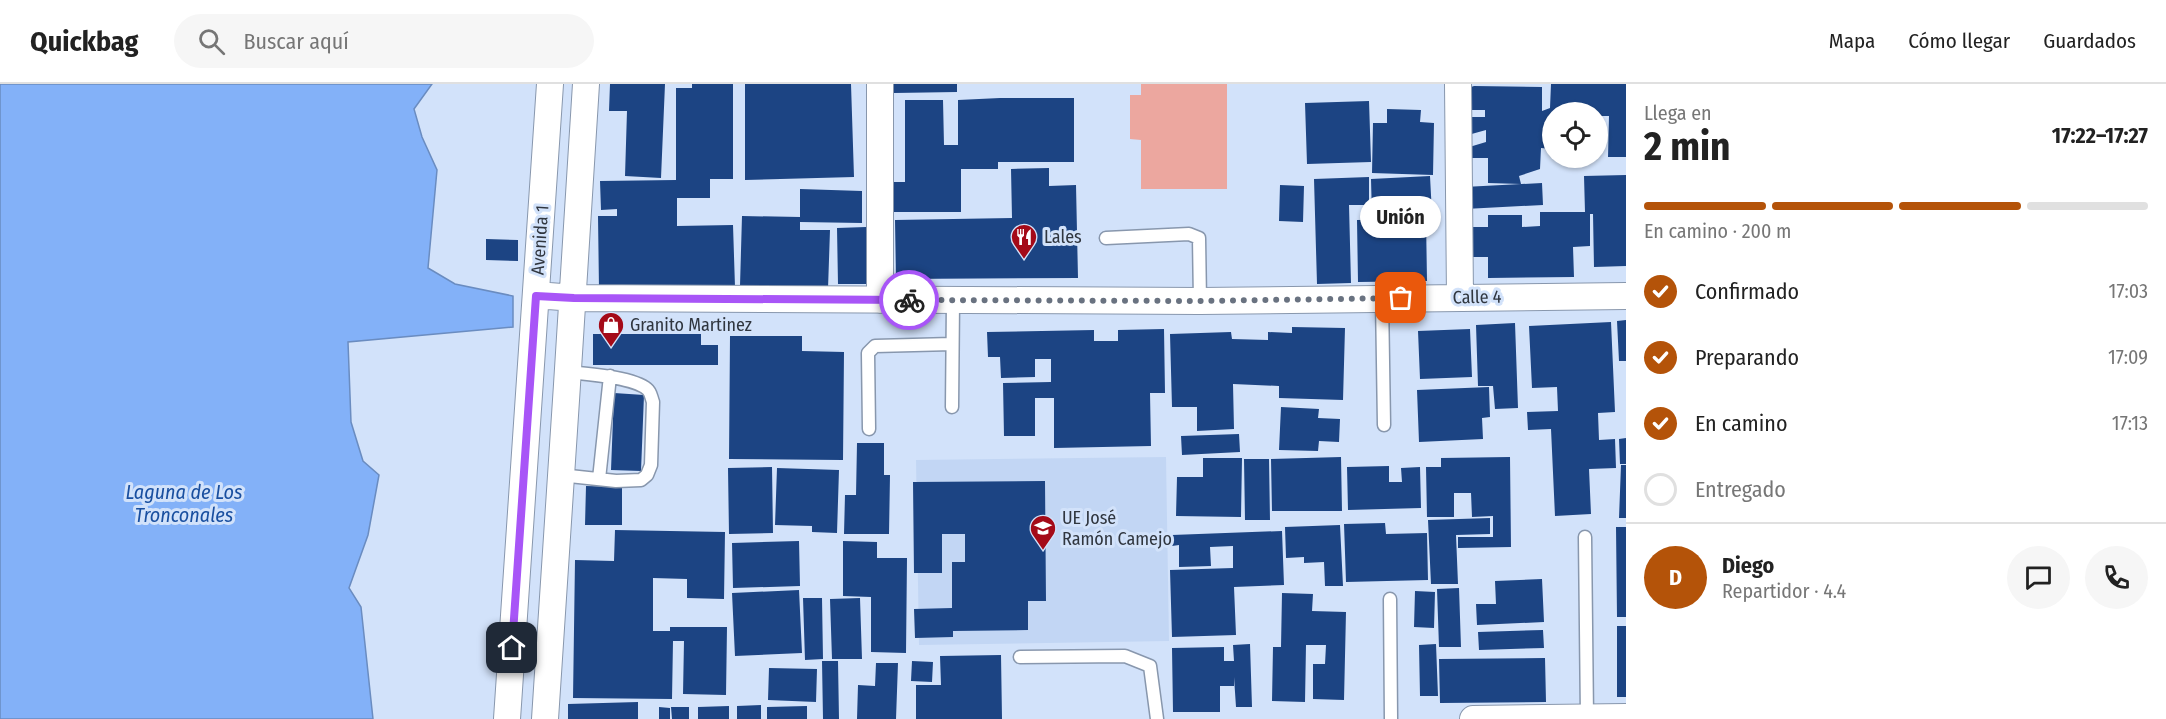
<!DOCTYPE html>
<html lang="es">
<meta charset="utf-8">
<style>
body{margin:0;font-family:"Fira Sans Condensed",sans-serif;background:#f6f6f6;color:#222;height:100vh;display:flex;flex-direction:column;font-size:22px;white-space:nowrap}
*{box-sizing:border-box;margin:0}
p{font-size:20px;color:#767676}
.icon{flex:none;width:33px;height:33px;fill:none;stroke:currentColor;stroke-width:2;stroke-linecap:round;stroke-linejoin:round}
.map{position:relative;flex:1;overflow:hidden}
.details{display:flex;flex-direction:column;background:#fff;width:540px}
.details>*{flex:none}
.tools{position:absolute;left:1542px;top:18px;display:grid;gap:12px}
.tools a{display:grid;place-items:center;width:66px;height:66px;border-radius:50%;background:#fff;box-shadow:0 2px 4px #0004;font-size:30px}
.pin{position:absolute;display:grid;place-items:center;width:51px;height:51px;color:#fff;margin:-26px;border-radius:12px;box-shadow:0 3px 9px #0006}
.courier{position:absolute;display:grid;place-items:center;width:60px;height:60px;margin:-30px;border:4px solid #a855f7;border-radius:50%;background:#fff;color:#222;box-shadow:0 2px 8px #0007}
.bubble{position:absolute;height:42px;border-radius:21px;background:#fff;box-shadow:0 2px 4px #0004;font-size:20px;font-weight:700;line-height:42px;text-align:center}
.headline em{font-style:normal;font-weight:700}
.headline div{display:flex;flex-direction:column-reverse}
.headline{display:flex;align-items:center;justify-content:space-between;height:102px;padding:0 18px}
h1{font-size:39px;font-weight:700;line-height:45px}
.bar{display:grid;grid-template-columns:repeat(4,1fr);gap:9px 6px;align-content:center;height:72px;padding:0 18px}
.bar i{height:8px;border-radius:4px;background:#e0e0e0}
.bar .on{background:#b45309}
.bar p{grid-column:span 4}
.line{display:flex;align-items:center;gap:15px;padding:0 18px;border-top:2px solid #e0e0e0}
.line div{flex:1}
.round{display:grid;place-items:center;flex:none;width:63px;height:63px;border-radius:32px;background:#f6f6f6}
ol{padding:0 18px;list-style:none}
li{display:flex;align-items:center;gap:18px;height:66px}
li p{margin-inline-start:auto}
li .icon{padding:6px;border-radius:50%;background:#b45309;color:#fff;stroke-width:4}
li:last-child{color:#767676}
li i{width:33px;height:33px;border:3px solid #e0e0e0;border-radius:50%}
header{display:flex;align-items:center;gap:36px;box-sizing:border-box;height:84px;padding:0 30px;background:#fff;border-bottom:2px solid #e0e0e0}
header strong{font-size:28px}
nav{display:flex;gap:33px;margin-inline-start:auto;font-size:21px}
.search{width:420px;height:54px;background:#f6f6f6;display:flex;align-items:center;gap:15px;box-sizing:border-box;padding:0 21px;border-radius:33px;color:#767676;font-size:22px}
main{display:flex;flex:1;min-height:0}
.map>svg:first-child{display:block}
.built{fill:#c2d6f4}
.green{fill:#eca79f}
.water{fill:#83b1f8;stroke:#6a8cc0;stroke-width:1.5}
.building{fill:#1c4483}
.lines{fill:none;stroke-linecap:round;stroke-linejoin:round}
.service-casing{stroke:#8897ad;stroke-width:15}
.minor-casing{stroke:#8897ad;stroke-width:28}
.service{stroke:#fff;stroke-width:12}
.minor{stroke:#fff;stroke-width:26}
.done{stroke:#697280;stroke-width:6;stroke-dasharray:0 10.8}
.route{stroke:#a855f7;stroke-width:8}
.labels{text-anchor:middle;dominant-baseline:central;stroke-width:6;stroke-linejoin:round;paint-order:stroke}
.poi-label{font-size:18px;fill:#30363f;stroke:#d2e2fa;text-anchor:start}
.street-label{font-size:18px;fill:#30363f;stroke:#d2e2fa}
.water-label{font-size:20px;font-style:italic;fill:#194fa0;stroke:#d2e2fa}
</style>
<header>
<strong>Quickbag</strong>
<div class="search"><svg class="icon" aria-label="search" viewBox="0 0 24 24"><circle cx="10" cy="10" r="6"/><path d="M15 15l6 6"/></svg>Buscar aquí</div>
<nav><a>Mapa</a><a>Cómo llegar</a><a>Guardados</a></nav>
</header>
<main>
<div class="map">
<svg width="1626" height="635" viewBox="0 0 1626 635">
<rect width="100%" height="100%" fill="#d2e2fa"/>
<path class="built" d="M1166,373l3,184 -250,4 -3,-185z"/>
<path class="green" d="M1141,0h86v105h-86v-49l-11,-1v-44h11z"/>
<path class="water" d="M0,0h432l-18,25 8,28 15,33 -9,98 27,16 58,12v31l-165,15 3,80 12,39 16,14 -11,60 -19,53 12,19 12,112h-373z"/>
<path class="building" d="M610,0h55l-4,94 -36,-2 2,-65h-18z
M692,0h41v95h-23v19h-33v28l56,-1 2,62 -136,2 -1,-73h19v-7l-16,1 -1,-29 76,-1v-92h16z
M745,0h106l3,93 -109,3z
M893,0h64v8l-63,1z
M1551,0h75v73h-18l1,-41h-11v-4h-46v37l-11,-1 -1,21 -21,7 2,8 -33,-1v-25h-20l-2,-10 20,-6v-12l-18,5 -5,-18h22v-7h-23v-20l12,-4 68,1v24l8,-3z
M1000,14h74v64h-76v7h-37v43h-68v-30h12v-82h38l1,45h14v-45z
M1369,17l2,61 -64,2 -2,-61z
M1387,25l34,1 -1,12 14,1 -1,52 -61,-2 1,-50h14z
M1049,84v18l27,-1 2,93 -182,1 -1,-59 117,-2 -1,-49z
M1626,91v91l-32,1 -1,-53h-3v32l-17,1 1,30 -86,1v-21h-22l-1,-30h23v-12h34v12l18,-1v-14h45l-1,-36z
M1430,92l2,38 -60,3 -1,-38z
M1369,93v28h-20l2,78 -34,1 -3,-105z
M1542,99l1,22 -78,4 -1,-22z
M1280,101l24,1 -1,36 -24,-1z
M800,105l62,2v32l-62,-1v8h30l-2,59 -88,-3 2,-70 58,1z
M1426,135l1,62 -69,1 -1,-62z
M866,143v57h-28l-1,-56z
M486,155l32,1v21l-32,-1z
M1626,236v41h-7l-2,-40z
M1611,238l4,90 -17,1 1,27 16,-1 1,29 -27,1 2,45 -36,2 -4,-87 -23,1 -1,-18 31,-1 -1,-24 -25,1 -3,-62z
M1515,239l3,85 -23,1 -2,-23h-15l-2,-61z
M1292,243l53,1 -2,72 -64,-2v-12l-46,-2 1,45 -37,2v-24h-25l-2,-73 61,-2 1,7 36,1v-8l24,1z
M1164,245l1,64h-15l1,53 -97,2v-50h-19v38h-31l-1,-53 48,-1v-23h-16v18l-34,1 -1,-21h-12l-1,-25 107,-2v11h24v-11z
M1470,245l2,48 -52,2 -2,-48z
M593,250h108v11h17v20h-125z
M730,252h72v15l42,1 -1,108 -114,-1z
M1489,303l1,30 -8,1 1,21 -64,3 -2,-52z
M614,309l30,2 -3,76 -30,-1z
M1281,323l38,2 -1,9 22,1 -1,23 -20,-1 -1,10 -39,-1z
M1239,350l1,18 -58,3 -1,-19z
M1626,354v26h-6l-1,-25z
M857,359h27v32h6l-1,59h-45l1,-39h11z
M1341,373l1,54h-70l-1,-52z
M1510,373l1,90 -53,1v-11h35v-21l-21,1 -1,-24h-17v24h-27l-1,-50h15v-9z
M1203,374h39l-1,59 -65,-1 1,-39h26z
M1244,375h25l1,61h-25z
M1621,381h5v53h-7z
M1389,382v16h13l-1,-14 19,-1 1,41 -73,2 -1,-43z
M772,383l1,66 -44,1 -1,-66z
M777,384l62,2 -2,63 -25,-1v-6l-37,-1z
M1045,397l1,120h-18v29l-75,1v6l-38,1 -1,-29 38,-1v-46h13v-28h-23v39h-28l-1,-91z
M586,402l36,1v38h-37z
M1490,434v16l-34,1 2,49h-27l-3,-64z
M1385,439l1,11 41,-1 1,47 -82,2 -2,-58z
M1340,441l3,61h-18l-1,-24 -20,1v-6l-18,1 -1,-31z
M1616,443h10v90h-9z
M615,446l110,2 -1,67 -37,-1v-19l-34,-1v53h17v-4h57l-1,68 -43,-1 1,-53h-11l-1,58 -99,-1 2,-138 39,1z
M1282,447l2,54 -50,2 2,48 -64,2 -2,-67 63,-2v-22l-23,1 1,19 -32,1v-22l-7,1v-11z
M799,457l1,45 -67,2 -1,-45z
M843,457l34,1v16h30l-1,95 -35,-1v-55l-28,-1z
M1542,495l2,43 -67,3 -1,-21h20l-1,-23z
M1459,504l2,59h-22l-2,-58z
M799,506l3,63 -67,3 -3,-63z
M1415,507l20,1 -1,36 -20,-1z
M1282,509l31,1 -1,17 34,1 -2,88 -31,-1v-35h12l1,-19h-20l-1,57 -33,-1 1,-54h8z
M803,514h19l1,61 -18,1z
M860,514l2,61h-30l-2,-60z
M1617,542h9v71h-9z
M1543,546l1,18 -65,2 -1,-18z
M1250,560l2,63h-16l-2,-30v9h-14v26h-47l-1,-64 52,-1v14h10l-1,-16z
M1436,560l2,52h-18l-1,-51z
M1001,571l1,64h-86v-34h25l-1,-29z
M1545,574l1,44 -106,1 -1,-44z
M822,577h16l1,58h-16z
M912,577l21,1 -1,20 -21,-1z
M876,579h22l-2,56h-39l1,-34 17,1z
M769,584l48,1 -1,33 -48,-2z
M638,618v17h-70v-15z
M761,621v14h-24v-13z
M729,622v13h-31v-12z
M807,622v13h-40v-12z
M659,623l11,1v11h-11z
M671,623h18v12h-17z"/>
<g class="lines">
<g class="service-casing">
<path id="service" d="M1106,154l83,-4 10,4 1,63
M1382,215l2,126
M952,323l1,-106
M869,345l-1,-76 7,-7 77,-2
M560,391l56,6 25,-1 6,-5 4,-10 2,-63c-2,-5 -2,-10 -6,-13 -14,-12 -60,-15 -79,-17
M599,395l11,-103
M1585,453l2,181
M1390,515l1,120
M1020,573l105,-1 25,10 7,53"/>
</g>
<g class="minor-casing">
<path id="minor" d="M880,0v216
M1458,0l2,214
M536,211l38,3 626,3 426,-5
M507,635l43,-635
M545,635c13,-212 29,-423 41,-635
M1473,635l153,-2"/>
</g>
<use href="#service" class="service"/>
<use href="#minor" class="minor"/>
</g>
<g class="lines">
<path class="done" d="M909,216l291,1 201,-3"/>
<path class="route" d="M512,564l24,-352 38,2 335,2"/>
</g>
<defs>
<g id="restaurant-pin" transform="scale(1.35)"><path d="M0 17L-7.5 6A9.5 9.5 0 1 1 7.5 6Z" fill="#a40a18" stroke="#d2e2fa"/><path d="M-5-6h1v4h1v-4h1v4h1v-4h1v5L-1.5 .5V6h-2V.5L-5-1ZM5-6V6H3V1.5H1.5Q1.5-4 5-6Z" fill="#fff"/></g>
<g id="shop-pin" transform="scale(1.35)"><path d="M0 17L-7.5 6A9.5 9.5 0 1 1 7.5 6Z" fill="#a40a18" stroke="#d2e2fa"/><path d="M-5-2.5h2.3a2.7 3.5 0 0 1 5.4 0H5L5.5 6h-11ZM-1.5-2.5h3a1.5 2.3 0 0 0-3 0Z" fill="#fff"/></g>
<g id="school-pin" transform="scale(1.35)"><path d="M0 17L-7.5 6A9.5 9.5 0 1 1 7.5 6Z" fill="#a40a18" stroke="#d2e2fa"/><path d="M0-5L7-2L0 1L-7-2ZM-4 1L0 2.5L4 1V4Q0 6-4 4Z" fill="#fff"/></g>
</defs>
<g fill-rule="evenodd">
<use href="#restaurant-pin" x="1024" y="153"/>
<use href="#shop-pin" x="611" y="241"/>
<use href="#school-pin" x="1043" y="444"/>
</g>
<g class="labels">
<g class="poi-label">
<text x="1044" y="153">Lales</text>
<text x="630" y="241">Granito Martinez</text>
<text x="1062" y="434">UE José<tspan x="1062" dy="21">Ramón Camejo</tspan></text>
</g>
<g class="street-label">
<text transform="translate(540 156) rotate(-86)">Avenida 1</text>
<text transform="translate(1477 213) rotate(-1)">Calle 4</text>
</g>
<g class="water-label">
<text x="184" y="408">Laguna de Los<tspan x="184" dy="23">Tronconales</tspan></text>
</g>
</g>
</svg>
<div class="tools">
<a><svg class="icon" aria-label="locate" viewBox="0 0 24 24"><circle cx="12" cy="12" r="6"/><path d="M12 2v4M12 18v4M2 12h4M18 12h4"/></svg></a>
</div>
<div class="pin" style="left:1401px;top:214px;background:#ea580c"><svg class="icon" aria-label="bag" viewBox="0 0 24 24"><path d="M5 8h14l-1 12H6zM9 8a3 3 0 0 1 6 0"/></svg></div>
<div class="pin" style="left:512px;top:564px;background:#1f2937"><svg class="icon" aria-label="home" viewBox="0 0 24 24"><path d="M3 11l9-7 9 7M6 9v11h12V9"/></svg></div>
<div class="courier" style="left:909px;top:216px"><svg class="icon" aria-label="bike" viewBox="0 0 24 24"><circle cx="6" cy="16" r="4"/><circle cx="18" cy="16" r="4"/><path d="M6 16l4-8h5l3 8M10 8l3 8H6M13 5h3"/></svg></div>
<div class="bubble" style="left:1360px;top:112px;width:81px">Unión</div>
</div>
<section class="details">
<div class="headline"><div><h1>2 min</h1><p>Llega en</p></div><em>17:22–17:27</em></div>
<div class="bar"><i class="on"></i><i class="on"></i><i class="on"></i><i></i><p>En camino · 200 m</p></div>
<ol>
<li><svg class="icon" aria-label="check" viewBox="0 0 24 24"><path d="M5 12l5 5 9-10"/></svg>Confirmado<p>17:03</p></li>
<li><svg class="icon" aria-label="check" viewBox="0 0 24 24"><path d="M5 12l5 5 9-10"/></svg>Preparando<p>17:09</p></li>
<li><svg class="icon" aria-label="check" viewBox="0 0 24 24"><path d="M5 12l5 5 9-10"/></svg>En camino<p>17:13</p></li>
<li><i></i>Entregado</li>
</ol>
<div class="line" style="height:108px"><b class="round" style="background:#b45309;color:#fff">D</b><div><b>Diego</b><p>Repartidor · 4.4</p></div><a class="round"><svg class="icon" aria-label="chat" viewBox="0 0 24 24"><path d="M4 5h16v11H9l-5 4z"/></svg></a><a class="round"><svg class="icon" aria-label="phone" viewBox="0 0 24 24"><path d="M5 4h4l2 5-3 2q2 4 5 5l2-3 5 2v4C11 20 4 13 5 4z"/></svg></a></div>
</section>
</main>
